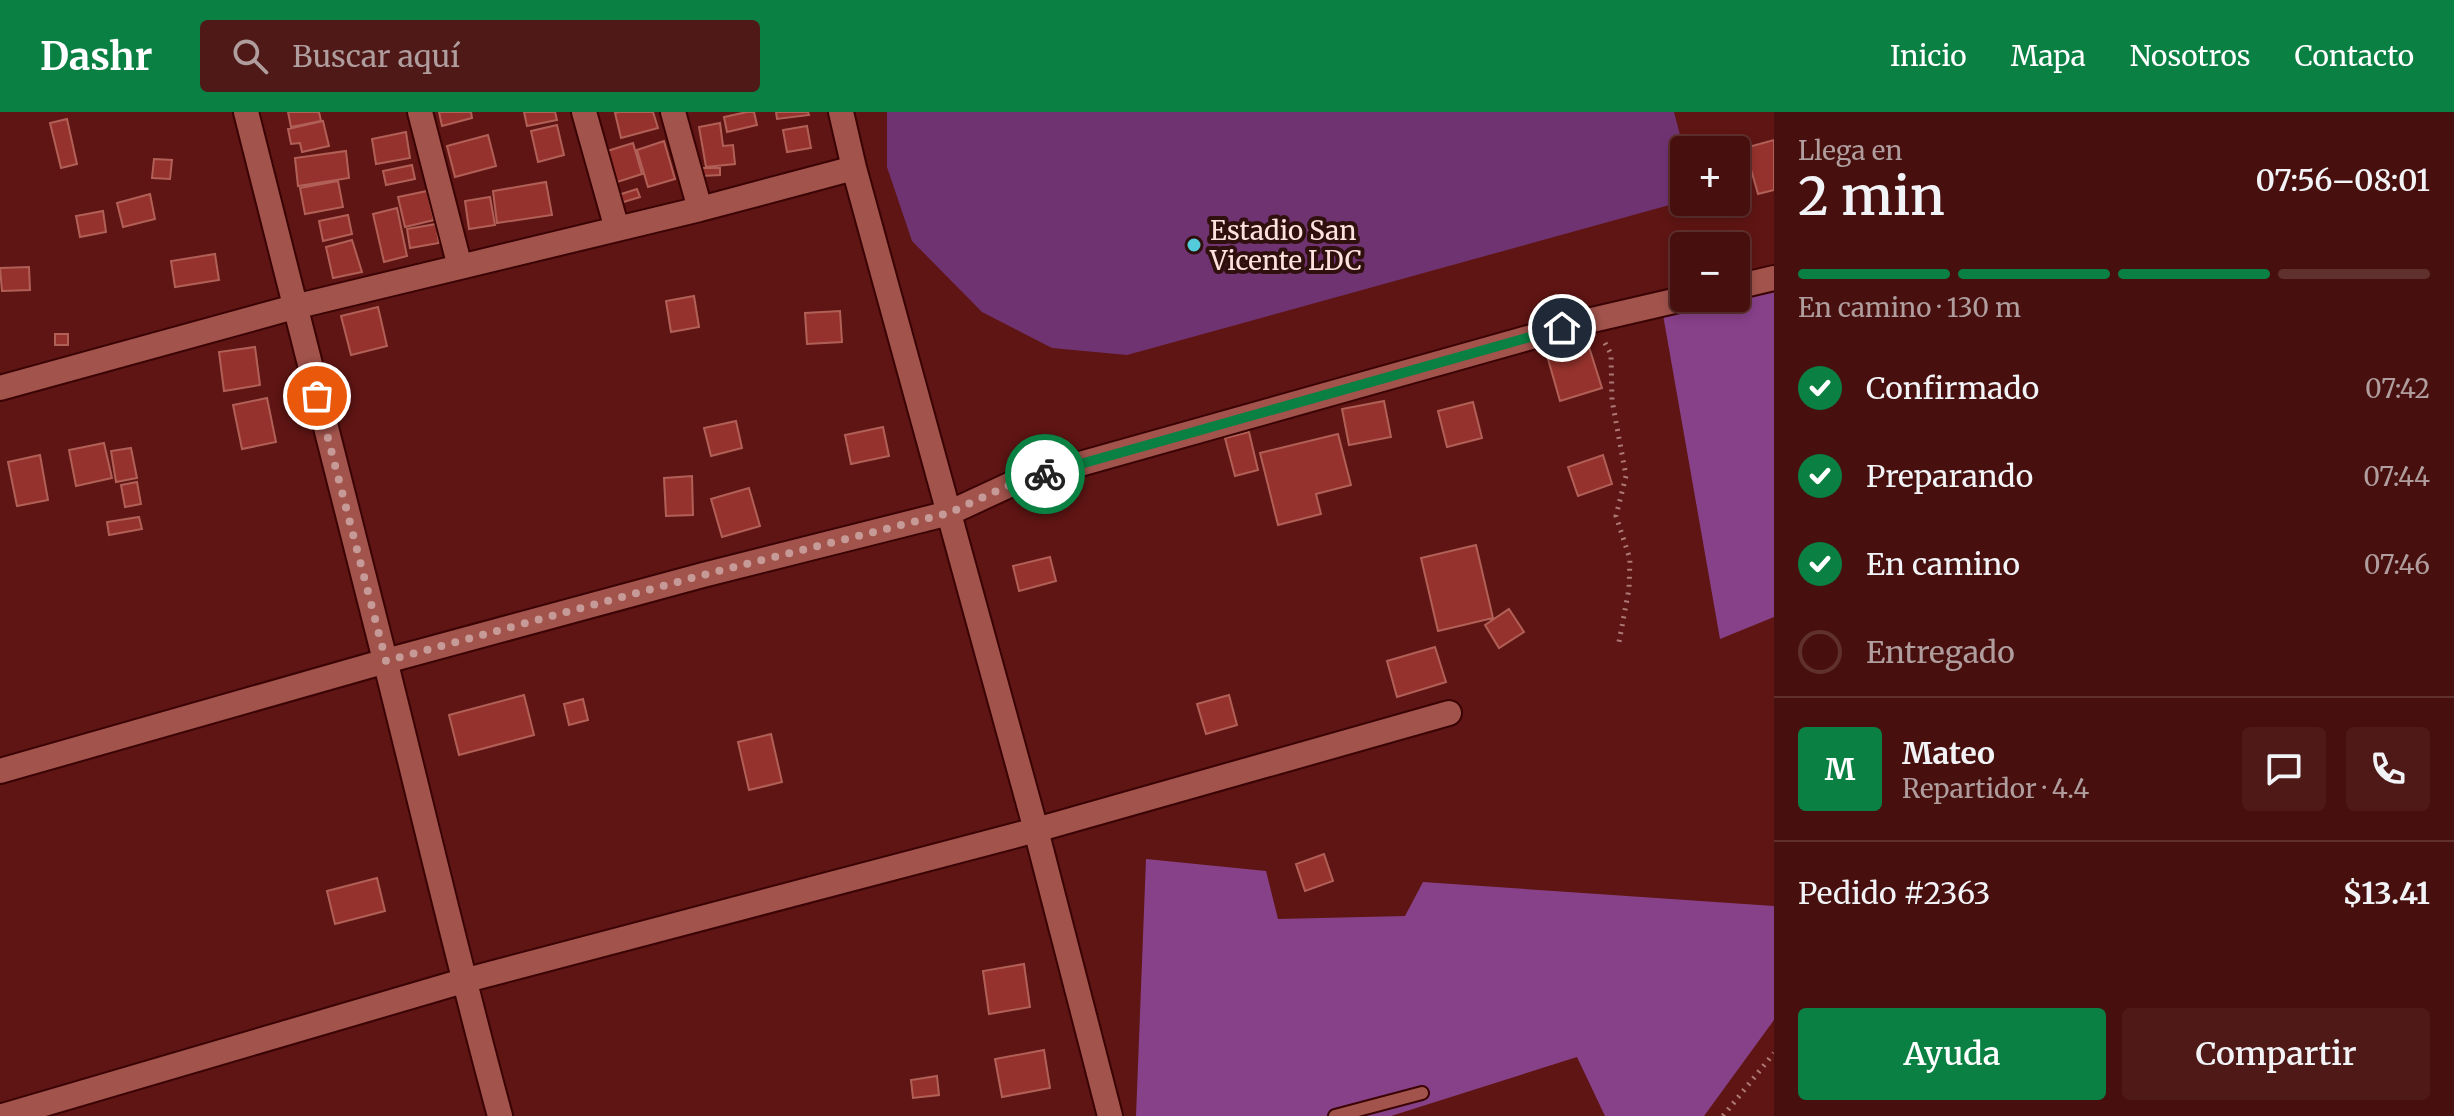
<!DOCTYPE html>
<html lang="es">
<meta charset="utf-8">
<style>
body{margin:0;font-family:Merriweather,serif;background:#4e1917;color:#f1f3f6;height:100vh;display:flex;flex-direction:column;font-size:30px;white-space:nowrap}
*{box-sizing:border-box;margin:0}
p{font-size:26px;color:#b09d9e}
.icon{flex:none;width:44px;height:44px;fill:none;stroke:currentColor;stroke-width:2;stroke-linecap:round;stroke-linejoin:round}
.map{position:relative;flex:1;overflow:hidden}
.drawer{display:flex;flex-direction:column;background:#47100e;width:680px}
.drawer>*{flex:none}
.tools{position:absolute;left:1670px;top:24px;display:grid;gap:16px}
.tools a{display:grid;place-items:center;width:80px;height:80px;border-radius:8px;background:#47100e;box-shadow:0 4px 12px #0003,0 0 0 2px #5f302e;font-size:40px}
.pin{position:absolute;display:grid;place-items:center;width:68px;height:68px;color:#fff;margin:-34px;border:4px solid #fff;border-radius:50%;box-shadow:0 2px 8px #0007}
.courier{position:absolute;display:grid;place-items:center;width:80px;height:80px;margin:-40px;border:6px solid #0b8043;border-radius:50%;background:#fff;color:#222;box-shadow:0 2px 10px #0007}
.headline em{font-style:normal;font-weight:600}
.headline div{display:flex;flex-direction:column-reverse}
.headline{display:flex;align-items:center;justify-content:space-between;height:136px;padding:0 24px}
h1{font-size:52px;font-weight:600;line-height:60px}
.bar{display:grid;grid-template-columns:repeat(4,1fr);gap:12px 8px;align-content:center;height:96px;padding:0 24px}
.bar i{height:10px;border-radius:6px;background:#5f302e}
.bar .selected{background:#0b8043}
.bar p{grid-column:span 4}
.line{display:flex;align-items:center;gap:20px;padding:0 24px;border-top:2px solid #5f302e}
.line div{flex:1}
.round{display:grid;place-items:center;flex:none;width:84px;height:84px;border-radius:8px;background:#4e1917}
ol{padding:0 24px;list-style:none}
li{display:flex;align-items:center;gap:24px;height:88px}
li p{margin-inline-start:auto}
li .icon{padding:8px;border-radius:50%;background:#0b8043;color:#fff;stroke-width:4}
li:last-child{color:#b09d9e}
li i{width:44px;height:44px;border:4px solid #5f302e;border-radius:50%}
.cta{display:flex;gap:16px;margin-top:auto;padding:16px 24px}
.cta a{flex:1;height:92px;border-radius:8px;background:#0b8043;color:#fff;font-size:32px;font-weight:600;line-height:92px;text-align:center}
.cta a+a{background:#4e1917;color:#f1f3f6}
header{display:flex;align-items:center;gap:48px;box-sizing:border-box;height:112px;padding:0 40px;background:#0b8043;color:#fff}
header strong{font-size:38px}
nav{display:flex;gap:44px;margin-inline-start:auto;font-size:28px}
.search{width:560px;height:72px;background:#4e1917;display:flex;align-items:center;gap:20px;box-sizing:border-box;padding:0 28px;border-radius:8px;color:#b09d9e;font-size:30px}
main{display:flex;flex:1;min-height:0}
.map>svg:first-child{display:block}
.green{fill:#703372}
.forest{fill:#874189}
.building{fill:#96322d;stroke:#b16058;stroke-width:2}
.lines{fill:none;stroke-linecap:round;stroke-linejoin:round}
.service-casing{stroke:#3a0304;stroke-width:16}
.minor-casing{stroke:#3a0304;stroke-width:28}
.path{stroke:#ad7976;stroke-width:5;stroke-dasharray:2 6;stroke-linecap:butt}
.service{stroke:#a2534c;stroke-width:12}
.minor{stroke:#a2534c;stroke-width:24}
.done{stroke:#c69a97;stroke-width:8;stroke-dasharray:0 14.4}
.route{stroke:#0b8043;stroke-width:10}
.poi-dot{fill:#53cbda;stroke:#30100e;stroke-width:3}
.labels{text-anchor:middle;dominant-baseline:central;stroke-width:8;stroke-linejoin:round;paint-order:stroke}
.poi-label{font-size:26px;fill:#fee2de;stroke:#30100e;text-anchor:start}
</style>
<header>
<strong>Dashr</strong>
<div class="search"><svg class="icon" aria-label="search" viewBox="0 0 24 24"><circle cx="10" cy="10" r="6"/><path d="M15 15l6 6"/></svg>Buscar aquí</div>
<nav><a>Inicio</a><a>Mapa</a><a>Nosotros</a><a>Contacto</a></nav>
</header>
<main>
<div class="map">
<svg width="1774" height="1004" viewBox="0 0 1774 1004">
<rect width="100%" height="100%" fill="#5f1513"/>
<path class="green" d="M887,0h787l10,38v51l-557,154 -75,-7 -70,-36 -70,-71 -25,-74z"/>
<path class="forest" d="M1774,168v337l-54,22 -58,-330 41,-11h33z
M1146,747l120,12 12,48 127,-3 18,-34 351,24v114l-70,96h-99l-28,-59 -186,59h-255z"/>
<path class="building" d="M288,0h31l2,9 -30,6z
M439,0h32l1,6 -30,8z
M524,0h31l2,8 -30,6z
M619,0h34l5,16 -37,10 -6,-25z
M747,0h7l3,13 -30,7 -3,-15z
M776,0h32l1,3 -32,4z
M67,7l10,45 -16,4 -11,-45z
M323,9l6,25 -27,6 -2,-9 -9,1 -3,-15z
M720,11l3,23 10,-1 2,19 -29,3 -7,-40z
M557,13l7,30 -26,7 -7,-31z
M807,14l4,22 -24,4 -4,-22z
M406,20l4,26 -34,6 -4,-25z
M488,23l8,31 -41,11 -8,-31z
M1774,28v50l-16,4 -13,-46z
M664,29l11,38 -27,8 -11,-37z
M633,31l9,31 -28,9 -10,-31z
M346,39l3,27 -51,8 -3,-28z
M154,47l18,1 -2,19 -18,-1z
M412,53l3,14 -29,6 -3,-14z
M702,56h18v7l-18,1z
M338,69l5,26 -38,7 -5,-26z
M546,70l6,33 -55,8 -4,-32z
M637,77l3,8 -23,7 -2,-8z
M427,79l7,29 -29,7 -7,-30z
M150,82l5,25 -32,8 -6,-24z
M490,85l5,28 -26,4 -4,-28z
M397,96l10,48 -23,6 -11,-48z
M103,99l3,21 -26,5 -4,-21z
M348,103l4,19 -29,7 -4,-20z
M436,112l3,19 -29,5 -3,-19z
M352,128l10,32 -29,6 -7,-31z
M215,142l4,26 -44,7 -4,-26z
M29,155l1,23 -28,1 -2,-23z
M694,184l5,31 -28,5 -5,-31z
M378,195l9,39 -36,9 -10,-39z
M840,199l2,31 -35,2 -2,-31z
M55,222h13v11h-13z
M255,235l5,38 -36,6 -5,-39z
M1589,235l13,41 -42,13 -12,-42z
M267,286l9,44 -34,7 -9,-44z
M1384,289l7,36 -42,8 -7,-36z
M1473,290l9,36 -35,9 -9,-36z
M736,309l6,27 -31,8 -7,-28z
M883,315l6,29 -38,8 -6,-29z
M1249,320l9,38 -23,6 -10,-38z
M1338,322l13,51 -35,9 5,20 -43,11 -18,-72z
M104,331l8,35 -36,8 -7,-36z
M131,336l6,30 -21,4 -5,-31z
M40,343l8,45 -31,6 -9,-44z
M1603,343l9,29 -34,12 -10,-29z
M692,364l1,39 -27,1 -2,-38z
M137,370l4,22 -16,3 -4,-22z
M749,376l11,38 -38,11 -11,-38z
M139,405l3,12 -33,6 -2,-13z
M1476,433l17,73 -55,13 -17,-73z
M1050,445l6,24 -37,10 -6,-25z
M1509,497l15,23 -25,16 -14,-23z
M1435,535l11,35 -49,15 -10,-36z
M524,583l10,40 -75,20 -10,-40z
M1229,583l8,30 -31,9 -9,-30z
M583,587l5,21 -19,5 -5,-21z
M771,622l11,48 -33,8 -11,-48z
M1324,742l9,27 -28,10 -9,-27z
M377,766l8,33 -50,13 -8,-33z
M1024,852l6,43 -41,7 -6,-43z
M1044,938l6,38 -48,9 -7,-38z
M937,964l2,19 -26,3 -2,-18z"/>
<g class="lines">
<g class="service-casing">
<path id="service" d="M1335,1004l87,-23"/>
</g>
<g class="minor-casing">
<path id="minor" d="M246,0c45,184 95,368 140,552 38,151 73,302 114,452
M420,0l40,155
M584,0l33,117
M673,0l27,97
M841,0l13,56 182,662 74,286
M1736,175l38,-9
M0,276l294,-81 406,-98 154,-41
M0,659l386,-110 317,-86 246,-62 67,-31 576,-162 95,-22
M3,1004l460,-135 573,-151 413,-117"/>
</g>
<path class="path" d="M1605,231l6,11 1,46 14,76 -10,40 14,43 -1,30 -10,53
M1723,1004l51,-63"/>
<use href="#service" class="service"/>
<use href="#minor" class="minor"/>
</g>
<g class="lines">
<path class="done" d="M317,284l69,265 317,-86 246,-62 67,-31 29,-8"/>
<path class="route" d="M1045,362l517,-146"/>
</g>
<circle class="poi-dot" cx="1194" cy="133" r="8"/>
<g class="labels">
<g class="poi-label">
<text x="1210" y="118">Estadio San<tspan x="1210" dy="30">Vicente LDC</tspan></text>
</g>
</g>
</svg>
<div class="tools">
<a>+</a>
<a>−</a>
</div>
<div class="pin" style="left:317px;top:284px;background:#ea580c"><svg class="icon" aria-label="bag" viewBox="0 0 24 24"><path d="M5 8h14l-1 12H6zM9 8a3 3 0 0 1 6 0"/></svg></div>
<div class="pin" style="left:1562px;top:216px;background:#1f2937"><svg class="icon" aria-label="home" viewBox="0 0 24 24"><path d="M3 11l9-7 9 7M6 9v11h12V9"/></svg></div>
<div class="courier" style="left:1045px;top:362px"><svg class="icon" aria-label="bike" viewBox="0 0 24 24"><circle cx="6" cy="16" r="4"/><circle cx="18" cy="16" r="4"/><path d="M6 16l4-8h5l3 8M10 8l3 8H6M13 5h3"/></svg></div>
</div>
<section class="drawer">
<div class="headline"><div><h1>2 min</h1><p>Llega en</p></div><em>07:56–08:01</em></div>
<div class="bar"><i class="selected"></i><i class="selected"></i><i class="selected"></i><i></i><p>En camino · 130 m</p></div>
<ol>
<li><svg class="icon" aria-label="check" viewBox="0 0 24 24"><path d="M5 12l5 5 9-10"/></svg>Confirmado<p>07:42</p></li>
<li><svg class="icon" aria-label="check" viewBox="0 0 24 24"><path d="M5 12l5 5 9-10"/></svg>Preparando<p>07:44</p></li>
<li><svg class="icon" aria-label="check" viewBox="0 0 24 24"><path d="M5 12l5 5 9-10"/></svg>En camino<p>07:46</p></li>
<li><i></i>Entregado</li>
</ol>
<div class="line" style="height:144px"><b class="round" style="background:#0b8043;color:#fff">M</b><div><b>Mateo</b><p>Repartidor · 4.4</p></div><a class="round"><svg class="icon" aria-label="chat" viewBox="0 0 24 24"><path d="M4 5h16v11H9l-5 4z"/></svg></a><a class="round"><svg class="icon" aria-label="phone" viewBox="0 0 24 24"><path d="M5 4h4l2 5-3 2q2 4 5 5l2-3 5 2v4C11 20 4 13 5 4z"/></svg></a></div>
<div class="line" style="height:104px"><div>Pedido #2363</div><b>$13.41</b></div>
<div class="cta"><a>Ayuda</a><a>Compartir</a></div>
</section>
</main>
